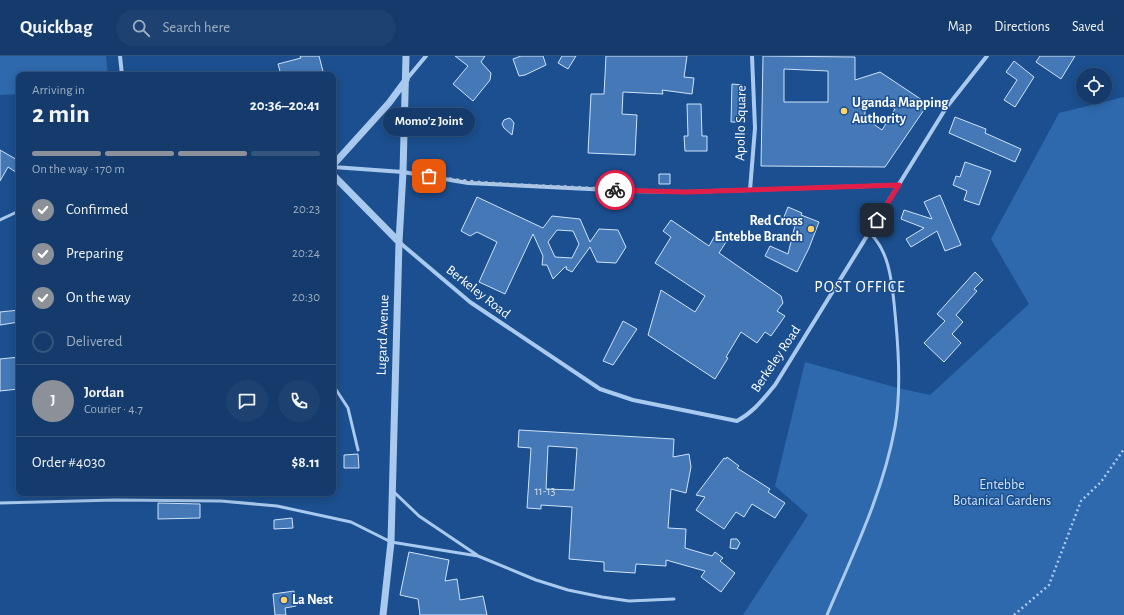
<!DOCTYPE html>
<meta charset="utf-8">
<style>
body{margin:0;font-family:"Alegreya Sans",sans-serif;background:#1d4271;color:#f1f3f6;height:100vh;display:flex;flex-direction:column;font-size:15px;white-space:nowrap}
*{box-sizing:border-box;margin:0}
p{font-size:13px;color:#9dadc1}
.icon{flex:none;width:22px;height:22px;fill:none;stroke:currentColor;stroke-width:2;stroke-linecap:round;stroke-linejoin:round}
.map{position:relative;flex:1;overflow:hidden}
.side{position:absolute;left:16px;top:16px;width:320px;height:424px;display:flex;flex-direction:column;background:#143b6b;border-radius:8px;box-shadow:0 2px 10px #0003,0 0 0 1px #33557e}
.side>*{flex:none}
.fabs{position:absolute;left:1076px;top:12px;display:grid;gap:8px}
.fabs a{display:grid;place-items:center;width:36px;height:36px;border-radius:50%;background:#143b6b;box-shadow:0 2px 10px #0003,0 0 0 1px #33557e;font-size:20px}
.pin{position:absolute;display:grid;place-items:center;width:34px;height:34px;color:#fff;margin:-17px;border-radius:8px;box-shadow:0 2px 6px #0006}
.courier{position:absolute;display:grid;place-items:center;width:40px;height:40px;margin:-20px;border:3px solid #e11d48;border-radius:50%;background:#fff;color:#222;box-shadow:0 1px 5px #0007}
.bubble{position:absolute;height:28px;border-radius:14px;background:#143b6b;box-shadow:0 2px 10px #0003,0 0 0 1px #33557e;font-size:13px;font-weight:700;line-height:28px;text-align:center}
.head em{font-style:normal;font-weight:700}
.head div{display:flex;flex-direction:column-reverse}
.head{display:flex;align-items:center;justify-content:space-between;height:68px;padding:0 16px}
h1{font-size:26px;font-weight:700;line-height:30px}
.bar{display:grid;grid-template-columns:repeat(4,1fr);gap:6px 4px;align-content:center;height:48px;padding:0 16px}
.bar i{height:5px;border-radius:3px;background:#33557e}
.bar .current{background:#8c9099}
.bar p{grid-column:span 4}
.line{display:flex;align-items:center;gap:10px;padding:0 16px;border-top:1px solid #33557e}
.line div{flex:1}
.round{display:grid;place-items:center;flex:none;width:42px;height:42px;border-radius:21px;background:#1d4271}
ol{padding:0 16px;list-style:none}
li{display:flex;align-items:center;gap:12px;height:44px}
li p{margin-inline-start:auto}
li .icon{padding:4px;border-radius:50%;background:#8c9099;color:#fff;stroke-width:4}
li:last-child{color:#9dadc1}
li i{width:22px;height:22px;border:2px solid #33557e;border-radius:50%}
header{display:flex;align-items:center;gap:24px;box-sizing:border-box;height:56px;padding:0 20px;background:#143b6b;border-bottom:1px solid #33557e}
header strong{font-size:19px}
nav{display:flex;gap:22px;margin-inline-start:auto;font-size:14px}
.search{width:280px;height:36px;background:#1d4271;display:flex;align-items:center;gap:10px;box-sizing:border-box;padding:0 14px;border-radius:22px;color:#9dadc1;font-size:15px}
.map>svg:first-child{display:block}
.green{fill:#2e69ad}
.building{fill:#4478b7;stroke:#cfe3fa;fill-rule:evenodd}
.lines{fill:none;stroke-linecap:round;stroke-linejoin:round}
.path{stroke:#a9c9ee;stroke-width:2.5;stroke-dasharray:2 3;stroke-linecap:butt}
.service{stroke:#a9c9ee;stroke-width:3}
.minor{stroke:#a9c9ee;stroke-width:4}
.tertiary{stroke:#a9c9ee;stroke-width:7}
.done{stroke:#afc1d8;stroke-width:4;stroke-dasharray:0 7.2}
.route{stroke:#e11d48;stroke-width:5}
.poi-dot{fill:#ffd166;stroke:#1b4f8f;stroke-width:1.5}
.labels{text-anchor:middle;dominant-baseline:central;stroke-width:3;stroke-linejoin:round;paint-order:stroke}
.number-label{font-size:12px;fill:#d0dded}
.poi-label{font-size:14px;font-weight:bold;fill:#fff;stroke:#1b4f8f;text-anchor:start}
.street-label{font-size:14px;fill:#fff;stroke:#1b4f8f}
.park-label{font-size:14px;fill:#cfe3fa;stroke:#1b4f8f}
.quarter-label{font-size:16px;letter-spacing:1px;fill:#fff;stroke:#1b4f8f}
</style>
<header>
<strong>Quickbag</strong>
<div class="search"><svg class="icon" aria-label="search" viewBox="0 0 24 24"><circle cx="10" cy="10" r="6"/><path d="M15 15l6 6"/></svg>Search here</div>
<nav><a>Map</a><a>Directions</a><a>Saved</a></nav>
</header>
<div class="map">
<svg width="1124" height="559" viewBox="0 0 1124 559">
<rect width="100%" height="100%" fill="#1b4f8f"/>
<path class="green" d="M0,0h106l2,19h-89v19l-19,1z
M1124,41v518h-381l65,-100 -33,-29 30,-124 93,26 32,7 99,-91 -38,-65 68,-126z"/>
<path class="building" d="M300,0h19l5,19h-43l-3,-11 23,-6z
M455,0h30l-4,6 10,11 -1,7 -17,21 -20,-17 15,-18z
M521,0h22l3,9 -21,10 -6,1 -6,-17z
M562,0h14l-8,13 -10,-6z
M606,0h81l-3,21 10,1 -2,16 -30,-4 1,4 -40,-2 -1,22 15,1 -2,40 -47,-2 3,-59h13z
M763,0l92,1v23l25,-8 48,32 -43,63 -124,-1zM784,13l44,2v31h-44zM865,43l16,1 14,9 -13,21 -17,-12z
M1040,0h35l-14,23 -25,-17z
M1014,5l20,16 -19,30 -11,-7 13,-20 -11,-8z
M732,28l10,1 -1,37h-10z
M687,48h14l1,32h5v15h-22l-1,-15h4z
M955,61l31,12 -1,4 36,16 -6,13 -66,-29z
M509,62l2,1 3,4 -2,12 -8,-7 -2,-4 2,-4z
M0,94l19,11v13l-11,-7 -8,14z
M965,106l26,9 -12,34 -15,-5 3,-9 -14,-6 3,-9 4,1z
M659,118h11v10h-11z
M940,139l21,50 -16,6 -8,-20 -26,16 -5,-8 18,-11 -23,-9 3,-9 28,9 -8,-17z
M477,141l66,31 9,-12 28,3 10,23 9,-13 19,1 8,17 -10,16 -19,-1 -7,-15 -18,25 -6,-3 1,-2h-2l-12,12 -6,-14h-5l1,-9 -10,-22 -28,60 -26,-12 18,-40 -20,-10 -7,4 -9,-5zM557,174l16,1 6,13 -7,14 -17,-1 -7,-15z
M788,151l14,6 -1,2 18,7 -10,26 -12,24 -32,-16 5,-10 18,8 8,-33 -12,-4z
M671,164l38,26 8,-14 11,7 -9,14 62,43 2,7 -6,8 8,5 -14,20 -6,-4 -8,11 -16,-11 -15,25 2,1 -13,21 -67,-44 13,-45 34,22 10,-16 -50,-33 16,-26 -8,-6z
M975,216l8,8 -9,9 3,2 -21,24 7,7 -11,12 9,9 -17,19 -20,-19 21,-22 -8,-7z
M19,254v12l-19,3v-13z
M623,265l14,8 -24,36 -10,-4z
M19,301v32l-19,2v-32z
M519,374l155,9 -1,18 16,-3 2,13 -5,26 -15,-4 -3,39 18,1 -1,19 27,8 3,-4 8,6 -3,3 15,12 -14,19 -20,-15 4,-6 -39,-11v6l-30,-2 -1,9 -31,-2v-9l-35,-3 3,-52 -31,-2v4l-14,-1 4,-60 -13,-1zM548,390l29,2 -3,42 -28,-1z
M358,398l1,14h-15v-13z
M727,401l12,9 -2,2 33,21 -2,3 17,11 -10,15 -23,-14 -8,13 -8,-5 -12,17 -28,-19 9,-13 -9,-2 28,-37 2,1z
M158,447l42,1v14l-42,1z
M292,462l1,10 -19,1v-9z
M731,483h6l3,4 -3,6 -7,-1z
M409,496l40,8 -4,21 12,-2 3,21 23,-4 4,19h-67l-2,-16 -18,-4z
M294,535l2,15 -11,2 1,7h-11l-2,-21z"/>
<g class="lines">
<path class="path" d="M1014,559l35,-30 32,-84 20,-19 23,-33"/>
<path class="service" d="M0,164l19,-9
M333,329l15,23 10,42
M394,436l25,24 58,39
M0,447l115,-3 106,1 56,5 74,16 40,20 87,14 58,24 32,10 34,7 27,4 45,-2
M827,559c26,-61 56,-122 68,-188 6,-33 4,-70 1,-103 -2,-21 -4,-56 -14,-74 -3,-7 -8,-12 -12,-18"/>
<path class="minor" d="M120,0l2,19
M406,24l20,-24
M333,111l70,5 65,11 161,8 56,1 214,-7
M750,134l5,-62 -3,-72
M399,186l71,60 130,87 33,11 104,21c17,-9 26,-22 38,-36l171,-277 41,-52"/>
<path class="tertiary" d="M333,109l56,-62 17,-23
M333,119l66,67
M383,559l8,-73 8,-300 4,-70 3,-116"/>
</g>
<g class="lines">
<path class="done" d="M429,120c62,11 124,9 186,14"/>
<path class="route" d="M615,134l70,2 214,-7 -22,35"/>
</g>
<g class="poi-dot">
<circle cx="844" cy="55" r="4"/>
<circle cx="811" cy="173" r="4"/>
<circle cx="284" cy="544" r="4"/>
</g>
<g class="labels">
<g class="number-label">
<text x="545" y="435">11-13</text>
</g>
<g class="poi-label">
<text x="852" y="47">Uganda Mapping<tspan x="852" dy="16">Authority</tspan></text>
<text x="803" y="165" text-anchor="end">Red Cross<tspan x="803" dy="16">Entebbe Branch</tspan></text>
<text x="292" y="544">La Nest</text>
</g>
<g class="street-label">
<text transform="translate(741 67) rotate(-89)">Apollo Square</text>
<text transform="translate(478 236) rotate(38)">Berkeley Road</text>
<text transform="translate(383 279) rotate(-88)">Lugard Avenue</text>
<text transform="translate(776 303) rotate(-56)">Berkeley Road</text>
</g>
<g class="park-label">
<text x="1002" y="429">Entebbe<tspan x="1002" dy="16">Botanical Gardens</tspan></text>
</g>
<g class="quarter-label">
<text x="860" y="231">POST OFFICE</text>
</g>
</g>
</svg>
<div class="fabs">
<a><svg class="icon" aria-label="locate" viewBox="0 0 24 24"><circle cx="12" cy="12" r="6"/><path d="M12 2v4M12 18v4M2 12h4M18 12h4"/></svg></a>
</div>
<div class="pin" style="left:429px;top:120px;background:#ea580c"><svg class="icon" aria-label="bag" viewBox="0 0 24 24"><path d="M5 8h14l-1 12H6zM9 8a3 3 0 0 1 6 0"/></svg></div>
<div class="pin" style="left:877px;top:164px;background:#1f2937"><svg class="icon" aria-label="home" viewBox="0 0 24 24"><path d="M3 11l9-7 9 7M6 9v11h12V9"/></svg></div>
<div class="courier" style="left:615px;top:134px"><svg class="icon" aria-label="bike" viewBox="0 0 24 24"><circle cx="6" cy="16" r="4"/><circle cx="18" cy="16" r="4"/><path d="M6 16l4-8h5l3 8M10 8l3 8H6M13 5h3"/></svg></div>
<div class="bubble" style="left:383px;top:52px;width:92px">Momo'z Joint</div>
<section class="side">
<div class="head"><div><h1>2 min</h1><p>Arriving in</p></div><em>20:36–20:41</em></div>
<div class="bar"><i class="current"></i><i class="current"></i><i class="current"></i><i></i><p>On the way · 170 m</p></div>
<ol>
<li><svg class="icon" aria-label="check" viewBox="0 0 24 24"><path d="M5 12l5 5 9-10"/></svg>Confirmed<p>20:23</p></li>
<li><svg class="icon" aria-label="check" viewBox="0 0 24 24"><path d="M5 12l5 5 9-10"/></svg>Preparing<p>20:24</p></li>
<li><svg class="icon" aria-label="check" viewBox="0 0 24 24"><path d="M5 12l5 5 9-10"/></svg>On the way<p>20:30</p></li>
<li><i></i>Delivered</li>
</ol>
<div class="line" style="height:72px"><b class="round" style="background:#8c9099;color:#fff">J</b><div><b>Jordan</b><p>Courier · 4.7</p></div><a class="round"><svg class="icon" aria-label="chat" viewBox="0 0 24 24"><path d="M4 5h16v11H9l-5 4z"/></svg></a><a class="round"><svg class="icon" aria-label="phone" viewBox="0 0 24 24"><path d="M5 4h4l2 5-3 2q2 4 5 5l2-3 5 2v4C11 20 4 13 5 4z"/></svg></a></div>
<div class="line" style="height:52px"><div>Order #4030</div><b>$8.11</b></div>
</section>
</div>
